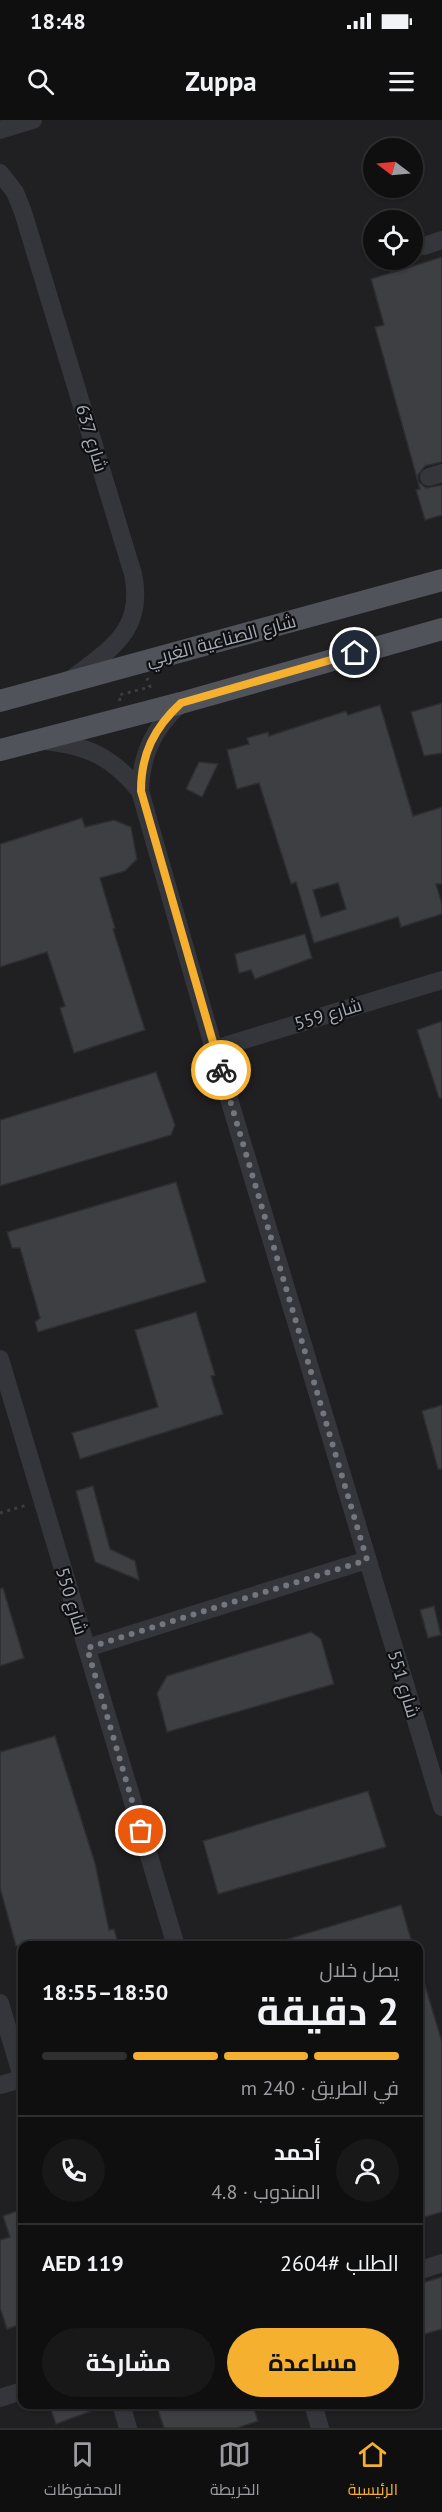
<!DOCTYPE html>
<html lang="ar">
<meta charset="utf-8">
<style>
body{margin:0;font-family:"PT Sans",Cairo,sans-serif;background:#181819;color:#f1f3f6;direction:rtl;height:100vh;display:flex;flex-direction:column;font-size:22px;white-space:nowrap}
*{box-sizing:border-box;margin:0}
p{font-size:20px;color:#9b9c9f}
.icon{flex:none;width:33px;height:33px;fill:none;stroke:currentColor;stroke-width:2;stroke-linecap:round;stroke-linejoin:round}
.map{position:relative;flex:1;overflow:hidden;direction:ltr}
.details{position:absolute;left:18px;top:1821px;width:405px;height:468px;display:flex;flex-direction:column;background:#0f0f10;border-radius:12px;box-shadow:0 2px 4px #0004,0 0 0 2px #2f2f30;direction:rtl}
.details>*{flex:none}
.needle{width:39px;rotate:286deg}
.tools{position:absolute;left:363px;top:18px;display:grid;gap:12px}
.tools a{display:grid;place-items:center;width:60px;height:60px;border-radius:50%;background:#0f0f10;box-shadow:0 2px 4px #0004,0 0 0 2px #2f2f30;font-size:30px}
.pin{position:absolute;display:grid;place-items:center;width:51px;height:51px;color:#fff;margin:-26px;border:3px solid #fff;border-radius:50%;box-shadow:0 2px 6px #0007}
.courier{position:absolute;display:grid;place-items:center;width:60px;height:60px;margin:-30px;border:4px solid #f4b02e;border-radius:50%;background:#fff;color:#222;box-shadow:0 2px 8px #0007}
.summary em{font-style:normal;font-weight:700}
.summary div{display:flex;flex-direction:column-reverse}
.summary{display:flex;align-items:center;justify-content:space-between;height:102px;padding:0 24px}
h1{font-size:39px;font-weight:700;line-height:45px}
.bar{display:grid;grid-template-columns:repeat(4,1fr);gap:9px 6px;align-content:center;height:72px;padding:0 24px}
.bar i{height:8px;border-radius:4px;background:#2f2f30}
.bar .current{background:#f4b02e}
.bar p{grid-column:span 4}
.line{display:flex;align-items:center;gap:15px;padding:0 24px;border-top:2px solid #2f2f30}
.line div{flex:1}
.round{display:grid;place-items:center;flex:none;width:63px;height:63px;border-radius:32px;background:#181819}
.button{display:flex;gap:12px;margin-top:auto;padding:12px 24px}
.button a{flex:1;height:69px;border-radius:36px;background:#f4b02e;color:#111;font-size:24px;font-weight:700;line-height:69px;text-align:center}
.button a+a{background:#181819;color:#f1f3f6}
.status{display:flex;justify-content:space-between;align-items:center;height:42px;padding:0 30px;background:#0f0f10;direction:ltr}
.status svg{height:16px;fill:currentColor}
header{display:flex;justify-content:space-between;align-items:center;height:78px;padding:0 24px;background:#0f0f10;font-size:27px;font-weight:700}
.dock{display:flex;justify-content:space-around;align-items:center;height:84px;border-top:2px solid #2f2f30;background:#0f0f10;font-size:16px;color:#9b9c9f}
.dock a{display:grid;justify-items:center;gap:3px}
.dock .current{color:#f4b02e}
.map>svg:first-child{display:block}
.built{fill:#202023;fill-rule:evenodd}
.building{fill:#3e3f43;stroke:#2e2e32;stroke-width:1.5;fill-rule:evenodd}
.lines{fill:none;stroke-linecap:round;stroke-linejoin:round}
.path{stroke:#3b3d42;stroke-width:3;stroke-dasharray:3 4.5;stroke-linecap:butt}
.minor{stroke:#35363b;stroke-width:18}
.major{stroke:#51535a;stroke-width:22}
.done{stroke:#72767e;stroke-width:6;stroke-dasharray:0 10.8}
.route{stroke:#f4b02e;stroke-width:8}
.labels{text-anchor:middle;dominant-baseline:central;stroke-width:4.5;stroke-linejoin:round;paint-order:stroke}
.street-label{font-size:18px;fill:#a5abb6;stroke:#0f0f11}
</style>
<div class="status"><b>18:48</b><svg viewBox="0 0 49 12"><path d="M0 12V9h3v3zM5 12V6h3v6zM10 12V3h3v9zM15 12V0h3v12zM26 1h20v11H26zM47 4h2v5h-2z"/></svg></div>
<header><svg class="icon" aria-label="menu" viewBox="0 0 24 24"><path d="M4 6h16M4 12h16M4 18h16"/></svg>Zuppa<svg class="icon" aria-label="search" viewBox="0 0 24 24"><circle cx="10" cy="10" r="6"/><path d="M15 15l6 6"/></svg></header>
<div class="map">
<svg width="442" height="2308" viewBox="0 0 442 2308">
<rect width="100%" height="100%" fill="#141416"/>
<path class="built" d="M0,0h442v2308h-442zM374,28h38v40h-38zM374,100h38v40h-38zM22,1826h396v458h-396z"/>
<path class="building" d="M442,137v205l-17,4 -7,9v6l8,7 16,-3v30l-17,5 -9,-30 4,-1 -45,-162 9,-2 -13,-46z
M442,583v50l-18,3 -13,-44z
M380,585l33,111 29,-9v77h-6l6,20v10l-41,13 -3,-10 -84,26 -18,-61 -5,2 -32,-101 -22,6 -10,-39 22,-6 -2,-6 21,-6 1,4 77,-25 2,4zM338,763l8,26 -25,8 -8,-27z
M199,642l19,2 -16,33 -16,-8z
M82,698l3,9 29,-7 17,7 6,32 -12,12 -25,7 15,50 -2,1 32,101 -71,23 -14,-45 5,-2 -18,-54 -47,15v-123z
M305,814l7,24 -57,21 -4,-9 -12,3 -4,-19z
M442,901v77h-3l-22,-68z
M156,952l19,53 -4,10 -171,51v-66z
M176,1062l30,100 -168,50 -3,-10 5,-4 -20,-70h-8l-5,-16z
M196,1192l19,63 -4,1 12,38 -143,45 -8,-26 86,-26 -23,-77z
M442,1285v64h-4l-16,-58z
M93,1366l17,63 25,12 4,19 -44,-18 -19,-71z
M3,1468l21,70 -24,8v-77z
M434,1486l7,29 -13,3 -8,-28z
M311,1512l10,7 13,45 -167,48 -10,-39 10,-17z
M55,1616l40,127 14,67 5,-1 5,17h-103l-16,-58v-136z
M368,1671l18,56 -168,47 -15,-53z
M401,1785l12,41h-135v-4z
M418,1855h4l20,67v170l-24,7z
M22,2089v115l-15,5 -7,-21v-68l10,-3 -7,-21z
M442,2157v52l-24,7v-52z
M49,2284h56v2l-49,18z
M156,2284h96l6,17 -21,7h-73z"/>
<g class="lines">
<path class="path" d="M120,581l-1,-6 31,-8 -3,-9
M0,1393l27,-8"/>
<path class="minor" d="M0,10l33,-10
M0,53l15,19 8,20 110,362c12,57 -23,75 -63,106
M424,126l18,-6
M429,357l13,-4
M181,583c-27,25 -40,51 -41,88l74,258 228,758
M45,621c44,5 67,16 95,50
M214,929l228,-69
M0,1239l176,587
M87,1528l280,-88
M0,1883l22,74
M0,1965l22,-6
M418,2151l24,-8
M0,2278l22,-7
M121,2284l7,24
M313,2284l7,24"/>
<path class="major" d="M0,581l442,-121
M0,630l181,-47 261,-74"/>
</g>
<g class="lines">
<path class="done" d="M141,1711l-54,-183 280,-88 -146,-490"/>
<path class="route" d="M221,950l-80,-279c0,-37 13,-63 40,-88l174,-50"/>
</g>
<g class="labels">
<g class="street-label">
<text transform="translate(92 318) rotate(73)">شارع 637</text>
<text transform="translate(221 520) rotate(-15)">شارع الصناعية الغربي</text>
<text transform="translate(328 894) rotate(-17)">شارع 559</text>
<text transform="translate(72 1481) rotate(73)">شارع 550</text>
<text transform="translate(404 1564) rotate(73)">شارع 551</text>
</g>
</g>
</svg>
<div class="tools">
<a><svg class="needle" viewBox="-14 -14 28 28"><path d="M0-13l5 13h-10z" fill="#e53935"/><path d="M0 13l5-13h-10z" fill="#9b9c9f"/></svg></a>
<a><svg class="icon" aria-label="locate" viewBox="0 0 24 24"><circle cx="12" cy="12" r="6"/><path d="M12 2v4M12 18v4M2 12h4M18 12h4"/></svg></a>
</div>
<div class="pin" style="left:141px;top:1711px;background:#ea580c"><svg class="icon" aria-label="bag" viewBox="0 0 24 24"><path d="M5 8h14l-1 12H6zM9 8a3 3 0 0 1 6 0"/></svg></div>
<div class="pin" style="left:355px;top:533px;background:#1f2937"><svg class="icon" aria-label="home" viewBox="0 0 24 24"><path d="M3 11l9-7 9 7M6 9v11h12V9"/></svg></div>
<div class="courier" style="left:221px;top:950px"><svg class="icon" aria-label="bike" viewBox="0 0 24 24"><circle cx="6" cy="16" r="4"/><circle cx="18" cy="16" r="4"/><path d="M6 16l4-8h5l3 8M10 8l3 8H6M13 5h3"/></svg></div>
<section class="details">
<div class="summary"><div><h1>2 دقيقة</h1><p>يصل خلال</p></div><em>18:50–18:55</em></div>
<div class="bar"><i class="current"></i><i class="current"></i><i class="current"></i><i></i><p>في الطريق · 240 m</p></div>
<div class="line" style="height:108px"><a class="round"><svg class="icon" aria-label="person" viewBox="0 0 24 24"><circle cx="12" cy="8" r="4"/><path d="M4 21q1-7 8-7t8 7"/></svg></a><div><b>أحمد</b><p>المندوب · 4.8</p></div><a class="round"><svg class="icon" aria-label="phone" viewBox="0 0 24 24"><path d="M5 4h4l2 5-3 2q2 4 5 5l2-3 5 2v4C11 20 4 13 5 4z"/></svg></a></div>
<div class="line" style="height:78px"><div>الطلب #2604</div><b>AED 119</b></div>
<div class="button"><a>مساعدة</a><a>مشاركة</a></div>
</section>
</div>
<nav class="dock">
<a class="current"><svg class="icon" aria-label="home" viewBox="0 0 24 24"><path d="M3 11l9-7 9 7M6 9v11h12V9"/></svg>الرئيسية</a>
<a><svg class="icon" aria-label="map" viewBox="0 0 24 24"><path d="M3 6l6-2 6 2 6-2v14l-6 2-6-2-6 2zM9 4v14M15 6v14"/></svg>الخريطة</a>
<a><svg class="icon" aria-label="saved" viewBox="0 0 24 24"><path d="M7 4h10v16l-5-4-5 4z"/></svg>المحفوظات</a>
</nav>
